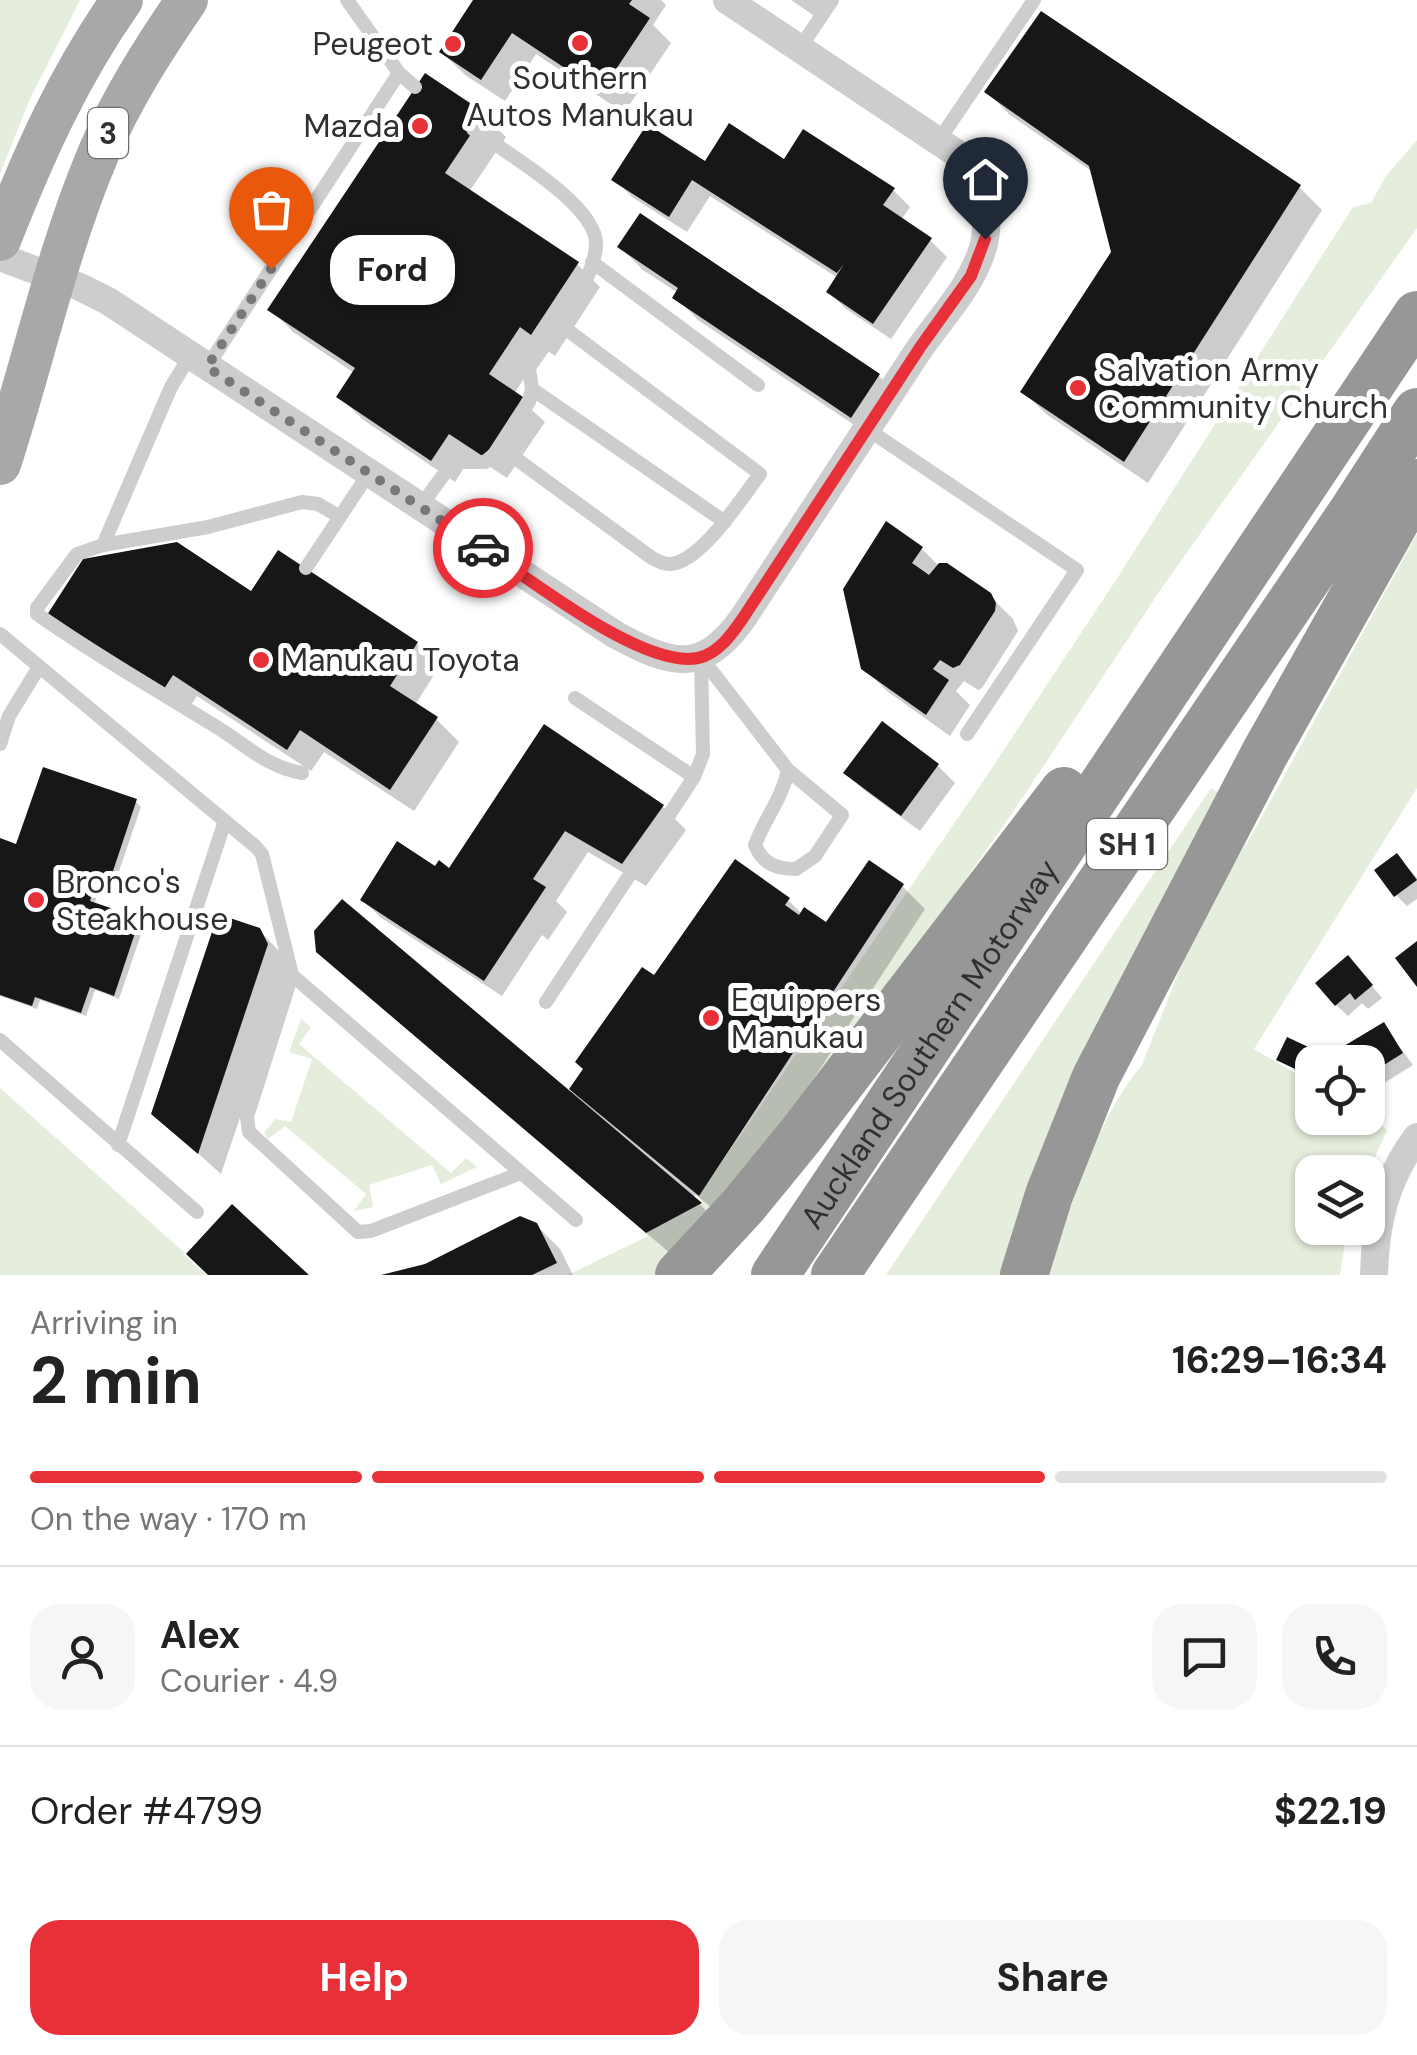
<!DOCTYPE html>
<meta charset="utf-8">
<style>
body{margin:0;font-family:"DM Sans",sans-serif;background:#f6f6f6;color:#222;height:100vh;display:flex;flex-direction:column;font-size:38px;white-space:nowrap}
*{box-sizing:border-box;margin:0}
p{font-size:32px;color:#767676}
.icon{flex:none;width:55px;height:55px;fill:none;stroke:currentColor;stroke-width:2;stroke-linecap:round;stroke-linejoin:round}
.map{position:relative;height:1275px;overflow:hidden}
.panel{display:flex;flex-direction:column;background:#fff;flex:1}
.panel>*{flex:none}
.buttons{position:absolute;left:1295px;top:1045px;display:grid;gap:20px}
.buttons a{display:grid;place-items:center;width:90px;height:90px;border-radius:20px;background:#fff;box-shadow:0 2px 8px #0004;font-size:50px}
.pin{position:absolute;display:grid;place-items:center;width:85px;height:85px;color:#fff;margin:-102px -42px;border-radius:50% 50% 50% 0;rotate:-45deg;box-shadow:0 0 10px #0007}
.pin .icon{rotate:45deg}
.courier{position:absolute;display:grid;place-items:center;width:100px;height:100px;margin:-50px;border:8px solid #e83039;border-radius:50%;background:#fff;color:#222;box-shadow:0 2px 12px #0007}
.bubble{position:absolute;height:70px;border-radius:30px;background:#fff;box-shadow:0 2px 8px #0004;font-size:32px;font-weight:700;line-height:70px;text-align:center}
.headline em{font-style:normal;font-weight:700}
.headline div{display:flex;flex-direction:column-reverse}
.headline{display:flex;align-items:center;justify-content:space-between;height:170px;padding:0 30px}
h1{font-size:65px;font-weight:700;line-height:75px}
.bar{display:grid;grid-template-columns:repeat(4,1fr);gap:15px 10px;align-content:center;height:120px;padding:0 30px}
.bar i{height:12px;border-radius:8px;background:#e0e0e0}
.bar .on{background:#e83039}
.bar p{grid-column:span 4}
.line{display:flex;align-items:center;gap:25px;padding:0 30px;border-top:2px solid #e0e0e0}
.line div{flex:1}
.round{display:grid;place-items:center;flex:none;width:105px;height:105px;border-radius:30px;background:#f6f6f6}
.primary-button{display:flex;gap:20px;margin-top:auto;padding:20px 30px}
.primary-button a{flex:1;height:115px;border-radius:30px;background:#e83039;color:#fff;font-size:40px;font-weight:700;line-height:115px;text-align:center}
.primary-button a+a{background:#f6f6f6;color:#222}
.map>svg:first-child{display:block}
.green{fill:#e5eddd}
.shadow{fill:#0003}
.building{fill:#171717}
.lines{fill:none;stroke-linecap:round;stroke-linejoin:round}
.service{stroke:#cdcdcd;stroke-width:14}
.minor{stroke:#cdcdcd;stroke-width:28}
.primary{stroke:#a8a8a8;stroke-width:42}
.motorway{stroke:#979797;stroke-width:48}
.done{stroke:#787878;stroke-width:10;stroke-dasharray:0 18}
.route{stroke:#e83039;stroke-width:12}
.poi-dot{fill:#e83039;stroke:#fff;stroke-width:4}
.labels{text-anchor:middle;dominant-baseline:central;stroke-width:10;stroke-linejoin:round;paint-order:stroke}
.shield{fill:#fff;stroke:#6e6e6e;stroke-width:2.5}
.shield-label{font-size:30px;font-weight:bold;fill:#303030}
.poi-label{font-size:32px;fill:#303030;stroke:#fff;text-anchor:start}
.street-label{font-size:32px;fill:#303030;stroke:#fff}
</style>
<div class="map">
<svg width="1417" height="1275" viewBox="0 0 1417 1275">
<rect width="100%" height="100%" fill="#fff"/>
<path class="green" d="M0,0h80l-50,99 -30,75z
M1417,140v88l-256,361 -144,217 -127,182 -222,276 -15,11h-85l80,-39 -2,-3 56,-30 -3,-7 289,-422 128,-194 237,-373 18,-4 15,-27z
M1417,534v254l-163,261 58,34v35h56v-3l19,15 -19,43 -56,-1v56h35l-7,47h-293c25,-68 48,-155 95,-210l55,-139 59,-99z
M1211,788l12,7 -218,480h-119z
M301,1019l10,8 -12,17 152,129 15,-15 11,9 -36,17 -9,-19 -63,20 4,22 -19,4 12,-17 -81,-68 -17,13 -4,-6 11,-14 16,3 21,-63 -23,-7z
M0,1088l186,166 -4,-1 24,22h-206z"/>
<path class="shadow" d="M476,0h185l5,5 -13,20 18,18 -47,70 -88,-59 -31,47 -40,-26 -23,-23z
M791,0h36l-11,17z
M987,92l312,95 23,23 -174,273 -102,-69 -23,-23 90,-138 -19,-80 -84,-58z
M483,115l23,22 -37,55 108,72 23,23 -45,69 -11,-8 -30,46 31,28 -38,56 -35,-23 -17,27 -93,-63 -23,-23 15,-23 -61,-41 -22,-23z
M785,163l108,27 17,17 -9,13 29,20 17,17 -56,82 -45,-30 -17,-17 9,-14 -128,-82 -23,36 -55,-35 -18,-18 92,-15z
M641,216l238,160 23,23 -27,40 -177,-119 -22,-23 2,-4 -35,-23 -23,-23z
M887,525l35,24 16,16 51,30 24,24 5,12 -36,57 -4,2 -14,-9 -8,10 14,14 -20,31 -63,-45 -24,-24z
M252,595l165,49 22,23 -24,38 21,14 23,23 -45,69 -90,-59 -13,19 -114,-75 -11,17 -113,-76z
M545,728l118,79 23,23 -40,56 -58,-34 -32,49 11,11 -19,28 -6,-5 -40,61 -122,-79 -17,-17 72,-31 15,2z
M938,766l17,17 -35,48 -56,-41 -18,-17z
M136,802l5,5 -27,79 -12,-4 -8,23 45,16 5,5 -25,73 -24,-9 -9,26 -46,-16 -3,9 -37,-13v-155l18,6z
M1397,856l20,22v21l-10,7 -11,-11z
M902,886l23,23 -202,308 -27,-22 -3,2 29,30 -51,27 -329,-280 227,120 86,-116 133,-78 14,14 25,11z
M259,930l23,24 8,15 -69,205 -68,-61z
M1359,970l23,28 -14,11 -6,-6 -14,13 -12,-11z
M1383,1025l30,40 -45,28v-31h-25l-6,-9z
M1316,1053l5,5 -2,4h-7l-1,15 -32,-17z
M536,1225l24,24 13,26h-188l41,-9z"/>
<path class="building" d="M473,0h159l-3,4 21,14 -49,74 -89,-59 -31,47 -42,-28z
M1041,11l260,174 -177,277 -104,-70 91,-140 -22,-86 -105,-74z
M425,73l60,40 -40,60 134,89 -48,73 -11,-8 -31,47 34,23 -39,60 -35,-23 -18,27 -95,-64 19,-29 -88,-58z
M729,123l55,36 19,-30 92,59 -12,17 49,33 -59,86 -47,-32 18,-28 -7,9 -145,-93 -23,37 -58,-37 36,-56 58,37z
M640,213l240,161 -29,44 -179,-120 6,-10 -61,-41z
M886,521l37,26 -11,16 17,12 10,-12h8l44,30 5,10 -1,8 -35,54 -7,3 -13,-8 -7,9 16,11 -23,35 -65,-46 -18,-80z
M177,542l74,49 27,-41 140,92 -28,44 48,31 -48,73 -90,-60 -13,20 -114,-75 -11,17 -115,-77 36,-56z
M882,721l57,43 -38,52 -58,-43z
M544,724l120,81 -42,59 -57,-33 -32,48 13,8 -62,94 -124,-81 37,-59 38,25 4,-6 10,8z
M43,767l94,32 -28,84 -12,-4 -7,22 50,17 -26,78 -24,-9 -9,26 -46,-16 -3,9 -32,-11v-157l16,6z
M1397,853l20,27 -23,17 -20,-27z
M735,859l55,39 -5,7 14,10 5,-8 22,15 43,-62 35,24 -205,312 -130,-107 14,-20 -8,-7 67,-95 12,8z
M342,899l228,192 132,112 -56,30 -330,-281 -2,-21z
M218,914l42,14 8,16 -70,210 -47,-40z
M1417,941v46l-22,-29z
M1348,955l25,30 -18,15 -5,-7 -15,13 -20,-23z
M1384,1022l19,31 -35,22v-13h-28l-6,-10z
M1287,1037l30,14 -11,23 -30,-14z
M232,1204l77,71h-101l-22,-21z
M520,1216l17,7 20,40 -25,12h-151l44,-11z"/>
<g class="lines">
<path class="service" d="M800,48l32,-48
M399,73l16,14
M939,140l95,-140
M592,262l166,123
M207,367l192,-294 -52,-73
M532,389l193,133
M867,429l210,141 -110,164
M500,447l152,111c8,4 15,8 24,5 29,-8 66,-65 84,-89l-202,-151
M420,507l30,-41 9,-4h26l11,-9 33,-51 3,-13 -3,-21c21,-32 66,-86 67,-123 2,-40 -93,-94 -123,-116
M103,545l68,-158 19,-31
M306,568l63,-95
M0,634l255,212 7,8 30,121 284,245
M701,657l87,113 54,45 -27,41 -19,13c-20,0 -33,-5 -41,-24 10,-27 27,-46 33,-75
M575,698l119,79
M0,744l9,-28 30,-49
M302,773c-36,-6 -57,-29 -87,-47 -60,-37 -120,-71 -178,-112v-6l40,-54 26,-9 105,-18 94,-25 16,2 22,13
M292,975l-45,142 2,15 109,100 13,-1 150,-58
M546,1002l148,-225 9,-23 -2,-96
M0,1040l197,172
M118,1145l107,-324"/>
<path class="minor" d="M0,257l80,30 28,14 508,334c56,30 86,40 127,-17 58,-88 115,-176 173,-264 23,-35 57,-68 68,-110 8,-34 -5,-68 -28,-91l-229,-153
M1374,1275c1,-51 12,-97 43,-138"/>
<path class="primary" d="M0,240c34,-86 68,-163 122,-240
M0,464c34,-104 56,-211 99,-312 23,-54 55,-104 88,-152"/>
<g class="motorway">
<path d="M679,1275l64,-69 58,-71 263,-344"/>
<path id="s1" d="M775,1275l642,-960"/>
<path d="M835,1275l518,-764 64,-99"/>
<path d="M1024,1275l25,-80 47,-118 169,-324 152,-270"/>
</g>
</g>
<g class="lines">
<path class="done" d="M271,269l-64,98 276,181"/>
<path class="route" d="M483,548c47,31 160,121 215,110 20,-4 34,-24 45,-40l178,-272 50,-70 14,-37"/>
</g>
<g class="poi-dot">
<circle cx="580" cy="43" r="10"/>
<circle cx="453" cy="44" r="10"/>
<circle cx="420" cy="126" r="10"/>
<circle cx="1078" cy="388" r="10"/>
<circle cx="261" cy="660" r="10"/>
<circle cx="36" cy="900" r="10"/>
<circle cx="711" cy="1018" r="10"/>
</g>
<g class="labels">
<g class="shield">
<rect x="88" y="108" width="40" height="50" rx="8"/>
<rect x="1087" y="819" width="80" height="50" rx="8"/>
</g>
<g class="shield-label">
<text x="108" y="133">3</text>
<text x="1127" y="844">SH 1</text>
</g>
<g class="poi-label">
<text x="433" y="44" text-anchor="end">Peugeot</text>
<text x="580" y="78" text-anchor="middle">Southern<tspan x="580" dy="37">Autos Manukau</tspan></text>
<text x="400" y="126" text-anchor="end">Mazda</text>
<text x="1098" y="370">Salvation Army<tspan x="1098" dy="37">Community Church</tspan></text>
<text x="281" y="660">Manukau Toyota</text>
<text x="56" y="882">Bronco's<tspan x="56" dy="37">Steakhouse</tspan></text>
<text x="731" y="1000">Equippers<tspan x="731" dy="37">Manukau</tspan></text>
</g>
<g class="street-label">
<text stroke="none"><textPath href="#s1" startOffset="278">Auckland Southern Motorway</textPath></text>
</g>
</g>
</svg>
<div class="buttons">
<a><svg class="icon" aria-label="locate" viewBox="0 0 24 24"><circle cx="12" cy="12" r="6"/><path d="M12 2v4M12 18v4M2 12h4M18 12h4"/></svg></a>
<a><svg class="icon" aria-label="layers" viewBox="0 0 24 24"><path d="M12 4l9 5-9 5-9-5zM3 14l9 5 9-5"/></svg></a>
</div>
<div class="pin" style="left:271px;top:269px;background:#ea580c"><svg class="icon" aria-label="bag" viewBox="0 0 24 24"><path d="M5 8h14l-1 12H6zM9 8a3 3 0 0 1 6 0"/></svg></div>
<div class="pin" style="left:985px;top:239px;background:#1f2937"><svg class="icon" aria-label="home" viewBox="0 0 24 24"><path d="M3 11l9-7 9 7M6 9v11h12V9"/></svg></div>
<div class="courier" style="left:483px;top:548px"><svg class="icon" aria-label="car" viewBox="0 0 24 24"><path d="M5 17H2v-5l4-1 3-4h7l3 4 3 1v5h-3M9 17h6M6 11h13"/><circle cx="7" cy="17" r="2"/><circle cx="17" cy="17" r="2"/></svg></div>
<div class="bubble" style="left:330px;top:235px;width:125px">Ford</div>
</div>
<section class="panel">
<div class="headline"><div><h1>2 min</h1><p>Arriving in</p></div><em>16:29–16:34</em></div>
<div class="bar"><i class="on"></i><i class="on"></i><i class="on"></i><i></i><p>On the way · 170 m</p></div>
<div class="line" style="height:180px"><a class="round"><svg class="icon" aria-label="person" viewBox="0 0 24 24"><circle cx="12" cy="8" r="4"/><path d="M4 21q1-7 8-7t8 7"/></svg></a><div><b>Alex</b><p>Courier · 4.9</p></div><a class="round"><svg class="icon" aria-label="chat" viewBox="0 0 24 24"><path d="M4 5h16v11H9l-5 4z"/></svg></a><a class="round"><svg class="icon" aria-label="phone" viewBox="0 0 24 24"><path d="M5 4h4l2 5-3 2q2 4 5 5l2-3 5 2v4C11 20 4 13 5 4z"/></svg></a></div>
<div class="line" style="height:130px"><div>Order #4799</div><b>$22.19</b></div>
<div class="primary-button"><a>Help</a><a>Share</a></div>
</section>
